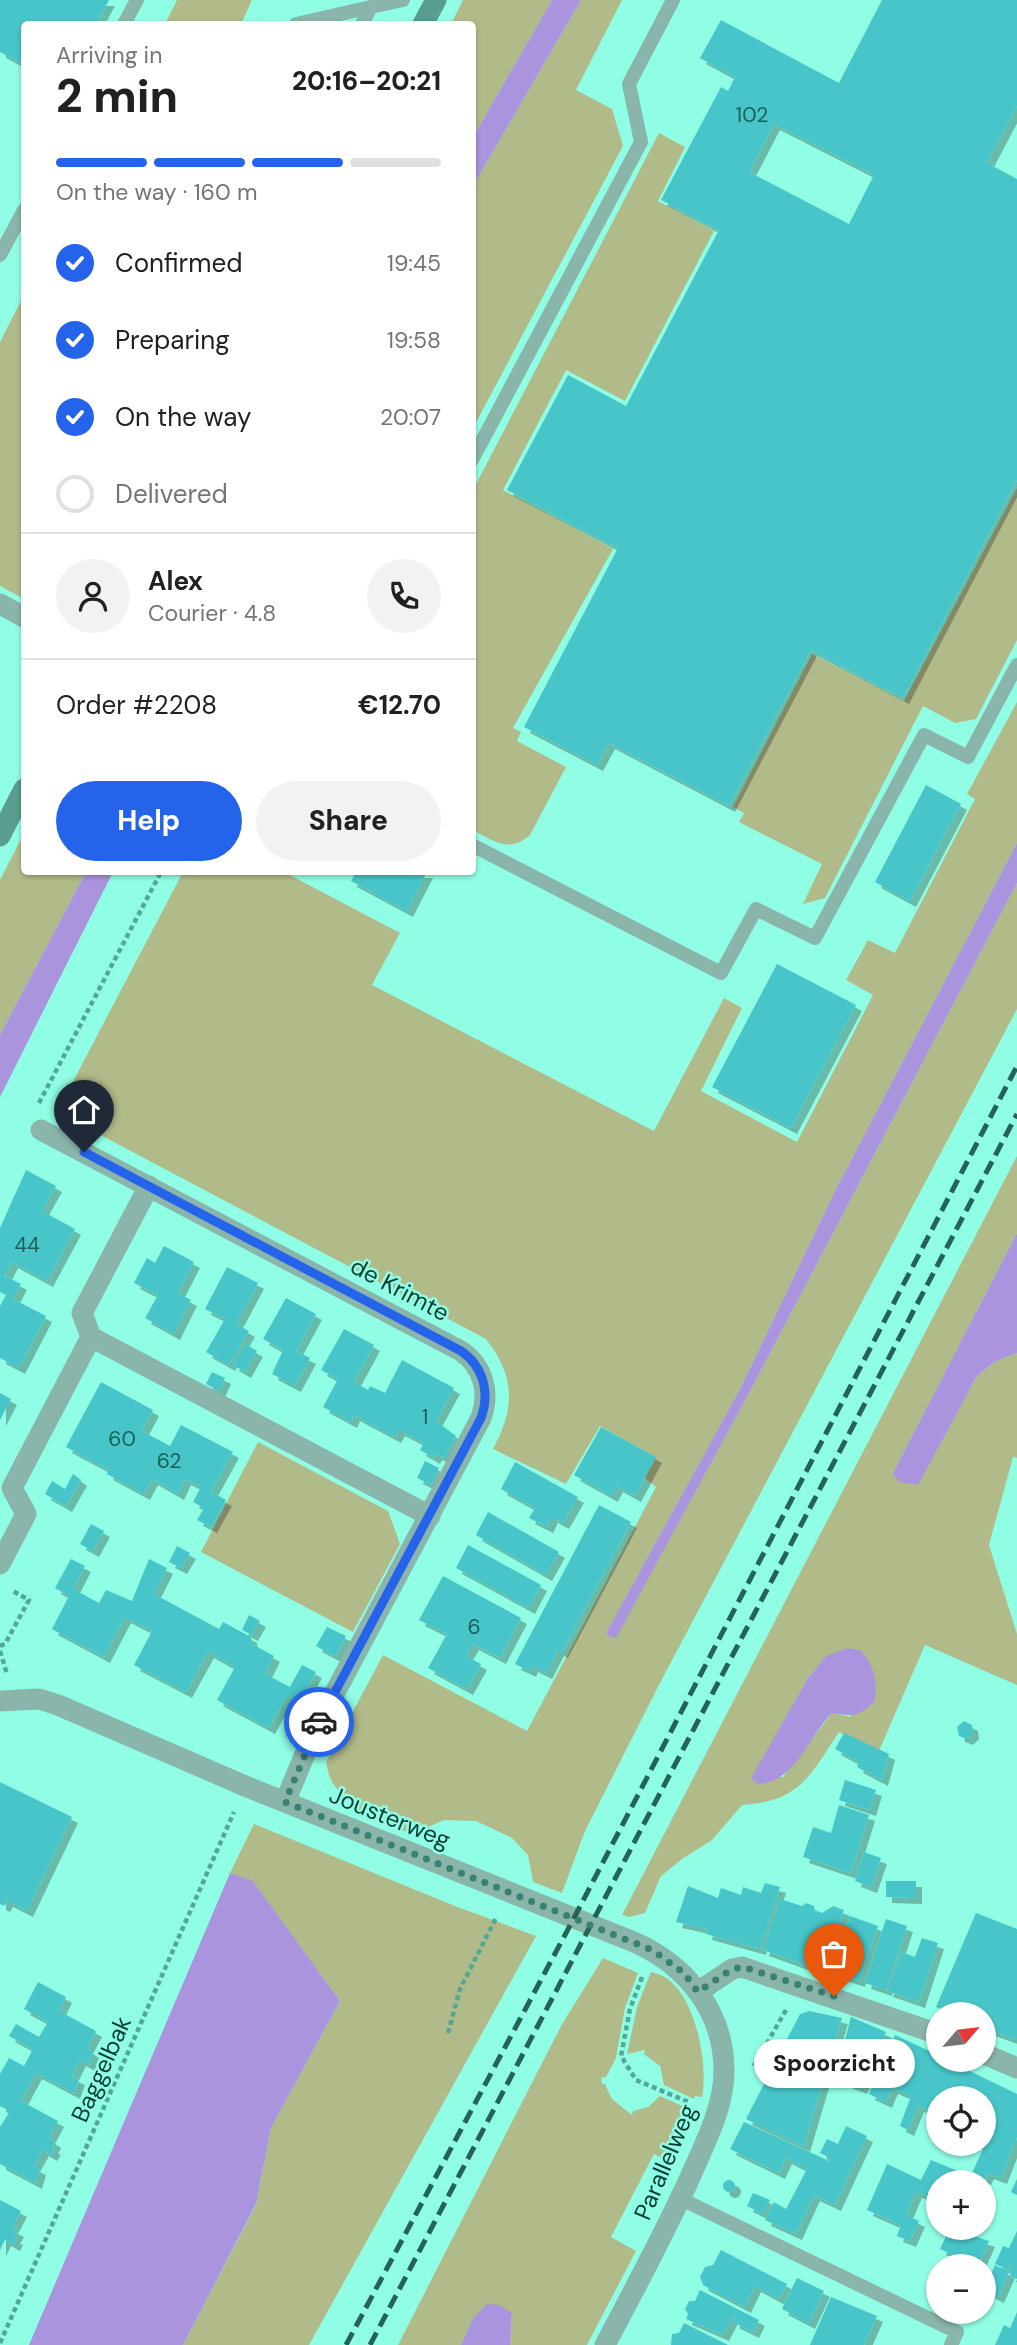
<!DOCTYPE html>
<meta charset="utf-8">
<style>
body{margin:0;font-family:"DM Sans",sans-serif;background:#f2f2f2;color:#202124;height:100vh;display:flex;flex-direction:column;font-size:26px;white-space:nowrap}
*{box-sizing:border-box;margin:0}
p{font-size:23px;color:#757577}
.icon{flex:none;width:38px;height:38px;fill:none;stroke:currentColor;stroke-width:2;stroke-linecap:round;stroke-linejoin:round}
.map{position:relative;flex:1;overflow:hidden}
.sheet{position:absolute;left:21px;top:21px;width:455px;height:854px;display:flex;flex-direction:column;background:#fff;border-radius:7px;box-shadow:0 2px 5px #0004}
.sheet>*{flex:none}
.needle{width:46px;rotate:62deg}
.buttons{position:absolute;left:926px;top:2002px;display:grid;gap:14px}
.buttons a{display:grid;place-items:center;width:70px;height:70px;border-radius:50%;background:#fff;box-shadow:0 2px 5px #0004;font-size:35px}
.pin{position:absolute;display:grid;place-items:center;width:60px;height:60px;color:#fff;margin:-72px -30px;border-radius:50% 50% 50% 0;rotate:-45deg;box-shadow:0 0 7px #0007}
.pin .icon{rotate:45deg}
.courier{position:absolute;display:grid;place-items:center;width:70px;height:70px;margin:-35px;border:5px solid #2563eb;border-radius:50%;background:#fff;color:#222;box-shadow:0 2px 9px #0007}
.bubble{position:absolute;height:49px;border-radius:24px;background:#fff;box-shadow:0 2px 5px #0004;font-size:23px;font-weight:800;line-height:49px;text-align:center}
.head em{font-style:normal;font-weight:800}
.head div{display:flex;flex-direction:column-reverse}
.head{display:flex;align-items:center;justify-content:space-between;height:119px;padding:0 35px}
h1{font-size:46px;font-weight:800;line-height:52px}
.bar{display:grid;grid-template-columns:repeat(4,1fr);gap:10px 7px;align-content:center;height:84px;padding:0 35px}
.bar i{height:9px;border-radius:5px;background:#e0e0e0}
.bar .on{background:#2563eb}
.bar p{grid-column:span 4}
.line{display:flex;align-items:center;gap:18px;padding:0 35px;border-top:2px solid #e0e0e0}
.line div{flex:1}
.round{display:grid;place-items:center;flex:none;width:74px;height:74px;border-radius:37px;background:#f2f2f2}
ol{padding:0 35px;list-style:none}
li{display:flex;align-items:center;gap:21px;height:77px}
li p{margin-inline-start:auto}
li .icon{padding:7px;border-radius:50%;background:#2563eb;color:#fff;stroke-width:4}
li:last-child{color:#757577}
li i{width:38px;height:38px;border:4px solid #e0e0e0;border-radius:50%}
.primary-button{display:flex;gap:14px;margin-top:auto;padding:14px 35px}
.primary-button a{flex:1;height:80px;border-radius:42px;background:#2563eb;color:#fff;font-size:28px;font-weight:800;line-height:80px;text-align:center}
.primary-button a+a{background:#f2f2f2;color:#202124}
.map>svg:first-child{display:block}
.green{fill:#b1bb89;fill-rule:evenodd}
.water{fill:#aa94de}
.building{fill:#47c5c8;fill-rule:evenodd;filter:url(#shadow)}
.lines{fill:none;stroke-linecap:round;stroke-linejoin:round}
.path{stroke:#53a796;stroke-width:4.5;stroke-dasharray:5 3.5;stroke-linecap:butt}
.lane{stroke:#8ab5aa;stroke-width:14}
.street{stroke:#8ab5aa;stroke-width:21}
.secondary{stroke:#589d8d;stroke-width:21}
.rail{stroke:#246356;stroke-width:5;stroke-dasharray:14 7;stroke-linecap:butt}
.done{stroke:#398172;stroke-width:7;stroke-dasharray:0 12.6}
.route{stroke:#2563eb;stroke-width:9}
.labels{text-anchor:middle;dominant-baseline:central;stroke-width:5;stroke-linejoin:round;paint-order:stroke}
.number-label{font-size:21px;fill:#195f59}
.street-label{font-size:24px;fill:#0a3d34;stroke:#8ffee5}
</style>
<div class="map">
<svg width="1017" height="2345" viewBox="0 0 1017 2345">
<defs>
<filter id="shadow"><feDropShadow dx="6" dy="6" stdDeviation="0" flood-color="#0004"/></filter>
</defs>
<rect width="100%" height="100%" fill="#8ffee5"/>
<path class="green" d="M177,0h75l-11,24h-76z
M463,0h89l-79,137 -1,-113h-21z
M581,0h41l-46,90 36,19 11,37 -151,284 1,-244z
M659,133l26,14 -27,54 56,30 -89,170 -59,-31 -63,120 110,59 -100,179 8,4 -4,9 49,26 -36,68c-20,18 -36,7 -57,-5v-340z
M24,295v304l-24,-13v-244z
M1017,488v152l-41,79 -21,4 -32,-17 -98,192 -22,6 19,-40 -83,-42 5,-9 -11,-6 79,-153 92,47z
M1017,702v141l-181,346 -96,200 -134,244 4,4h6l133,-244 268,-510v126l-356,672 -76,150 -23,62 -29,-11 -5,-27 -16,-17 -36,-17 -32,-1 -32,14 -63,-25v-10c-15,-10 -20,-19 -23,-37l57,-107 144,76 129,-244 -14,-11 12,-20 -54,-30 -34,58 -73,-35c22,-42 23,-71 -7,-110l-429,-227 126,-240h101l116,61 -28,52 282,146 70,-133 18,10 -41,83 96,51 76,-147 -27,-15 22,-40 27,13 80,-154 -8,-5z
M24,833v39h62l-86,163v-155z
M1017,1156v77l-124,240 25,11 59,-108 19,-15 21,-8v105l-4,-1 -24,88 28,89v51l-92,-40 -47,108 -39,-21c-30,45 -39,69 -97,73l-30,35 -30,19 -21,17 -16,37 -16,4 -7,-2zM826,1656l25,61 -19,-4 -49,64 -31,1 56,-100z
M258,1442l130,69 12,33 -47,88 -152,-80z
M254,1824l201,82 81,30 -227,409h-126l73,-140 15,-77 69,-127 -87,-119 -23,-9z
M603,1958l35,15 -13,35 -9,50 -10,19 -5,1 1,6h3l7,15 20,16 1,-4 15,-4 12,-11 31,14 -19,54 -18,-10 -43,83 25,14 -49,94h-77l2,-32 -39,5 -12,27h-63l163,-319z
M651,1972c43,6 58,91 51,125l-7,-1 -1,3 -30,-14 -4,-19 -16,-12 1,-4 -18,4 10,-47z"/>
<path class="water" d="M552,0h29l-108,186v-49z
M1017,843v40l-268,510 -133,245 -6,-1 -4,-4 134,-244 96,-200z
M86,872h27l-113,225v-62z
M1017,1233v120l-21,8 -19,15 -59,109 -19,-3 -6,-9z
M847,1648l13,2c15,16 17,30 15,51 -15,15 -23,16 -43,12 -24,24 -36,69 -74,71l-7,-6 57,-100 18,-22z
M230,1873l23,8 87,120 -69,127 -15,76 -73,141h-154z
M487,2304l12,1 13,8 -2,32h-49l12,-27z"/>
<path class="building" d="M0,0h109l-13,24h-72v41l-24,-13z
M882,0h135v106l-30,57 30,16v301l-114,218 -92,-48 -82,156 -120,-63 -12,22 -73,-38 94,-179 -111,-58 61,-115 58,31 93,-176 -58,-30 60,-113 7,4 7,-14 -35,-19 21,-38 118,63zM774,124l100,51 -25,49 -100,-52z
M926,785l35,19 -51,97 -35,-19z
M356,872h71l-20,39 -56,-30z
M777,964l79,41 -65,123 -79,-41z
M26,1170l30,16 -14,25 33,18 -28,52 -35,-19 -7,14 16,8 -8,15 33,17 -27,52 -19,-10v-52l6,-11 -6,-3v-64z
M164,1246l30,16 -16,31 13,7 -17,34 -29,-16 13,-23 -24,-12 13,-25 8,5z
M227,1267l31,16 -22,41 13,7 -20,34 -23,-13 19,-33 -20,-10z
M286,1298l30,16 -20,37 14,7 -15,28 -23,-12 11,-24 -20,-11z
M344,1329l30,16 -20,37 14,8 2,-4 15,7 17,-33 52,28 -18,33 20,15 -11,22 -9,-4 -2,4 -14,-8 4,-7 -25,-13 -4,7 -41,-22 -3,7 -28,-15 15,-28 -17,-9z
M245,1344l12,7 -12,21 -12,-7z
M212,1372l13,6 -6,13 -13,-7z
M101,1382l52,28 -11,21 28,15 11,-21 52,27 -22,40 15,8 -15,27 -14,-7 7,-12 -11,-6 8,-15 -16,-8 -7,15 -26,-15 -8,15 -37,-20 2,-4 -43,-23z
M0,1393l11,6 -11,21z
M601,1427l55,30 -21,39 -18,-10 -5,10 -38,-21z
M425,1461l14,7 -8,17 -14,-7z
M515,1462l63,35 -15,26 -11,-6 -5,10 -18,-9 6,-10 -34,-19z
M73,1474l8,6 -15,26 -21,-12 7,-13 13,8z
M599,1505l32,17 -69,130 -4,-2 -12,23 -14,-7 -2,5 -15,-7z
M488,1512l71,40 -13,23 -70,-40z
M91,1524l13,7 -11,20 -13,-7z
M468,1545l73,40 -12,23 -73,-40z
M177,1546l13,7 -9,15 -12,-6z
M71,1559l14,7 -12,23 26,14 7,-13 26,11 17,-42 18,9 -13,26 65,35 4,-7 28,15 1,7 22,12 -9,18 25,13 12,-22 14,7 -16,30 -13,-7 -18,33 -52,-28 18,-33 -27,-15 -22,40 -52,-27 18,-34 -27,-14 -21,40 -52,-28 17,-33 -14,-8z
M443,1576l78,42 -21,40 -27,-14 -7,12 15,8 -14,25 -39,-21 19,-34 -28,-14z
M249,1615l11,6 -8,14 -10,-5z
M327,1627l19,9 -11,20 -19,-10z
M964,1721l8,4 1,8 -6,6 -8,-3 -2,-9z
M844,1733l45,21 -7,26 -25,-13 2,-5 -24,-13z
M845,1780l31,10 -6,20 -31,-10z
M0,1782l72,35 -45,94 -20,-10 -3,5 -4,-2z
M839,1805l30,10 -18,58 -48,-16 10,-30 18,6z
M864,1852l17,6 -10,29 -16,-6z
M886,1881h30v17l-30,-1z
M765,1883l15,4 -20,62 -54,-15 1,-5 -31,-7 12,-36 30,12 3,-10 20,7 2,-8 18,6z
M780,1899l22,7 4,-3 8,3 1,5 7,2 11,-7 11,4 -20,62 -61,-22z
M976,1913l41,16v111l-33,-12v-14h-32l-16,-7z
M850,1916l28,10 -19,55 -28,-9z
M886,1919l21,7 -21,64 -21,-7z
M922,1938l16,5 -19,59 -32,-11 15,-39 13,5z
M38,1982l28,15 -7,14 37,20 -9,17 6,4 -4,13 -9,-5 -8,16 7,3 -5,14 -38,-20 -15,28 37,20 -9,17 6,4 -3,6 3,1 -4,6 -8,-5 -9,16 6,3 -4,14 -36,-19v-37l10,-16 -10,-5v-32l9,-16 15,8 9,-17 -24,-13 7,-12 23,13 9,-15 -24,-13z
M809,2011l33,7 -38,128 -58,-27 54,-105z
M851,2017l35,15 -25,56 -26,-10z
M895,2035l43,20v5h9l70,34v43l-16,41 -13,-5 -3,6 -13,-6 11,-24 -4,-2 5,-3 1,-11 -1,-35h-46v33l-12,-6 6,-13 -14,-6 -10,24 -8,-4 11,-30 -19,-8 -6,14 -17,-8z
M744,2122l85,39 1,-3 -10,-5 7,-14 11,5 8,-18 21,10 -32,69 -21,-10 -18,39 -31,-14 9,-18 12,7 21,-40 -21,-11 -7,15 -49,-24z
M931,2160l27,11 -5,11h-15l-6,16 -16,-6 -10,23 13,6 -9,20 -13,-5 4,-11 -34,-15 20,-46 34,16z
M962,2174l11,5 -2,3h-13z
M1017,2179v16l-6,-3z
M723 2186a6 6 0 1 1 12 0a6 6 0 1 1-12 0Z
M753,2193l17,7 -7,14 -16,-8z
M0,2200l21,11 -9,17 6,3 -4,7 3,1 -3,6 -9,-5 -5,10z
M950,2228l39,13 -11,25 -38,-17z
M1017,2231v48l-7,-3 2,-5 -17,-7 8,-18 6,2z
M721,2250l66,34 -8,15 -24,-13 -10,21 -42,-22 -3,-8 5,-10 8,-2z
M995,2265l14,7 -11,25 -14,-7z
M797,2278l27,13 -15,32 -27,-14z
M700,2290l59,30 -6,12 -20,-10 3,-4 -3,-2 -10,19 -37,-16 2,-5 -3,-5 4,-8h6z
M831,2297l46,19 -13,29h-54z
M1017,2312v33h-22l9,-20 6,3z
M684,2323l44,22h-57l1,-11 7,-1z"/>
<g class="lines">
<path class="path" d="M39,1103l122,-231
M0,1646l5,-2 24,-44 -18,-10
M0,1651l7,23
M642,1977l-12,32 -9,47 15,24 55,23
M448,2033l12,-44 37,-73
M754,2066l32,-56
M0,2343l234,-531"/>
<path class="lane" d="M124,24l13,-24
M296,24l75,-17
M362,24l9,-17 32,-7
M0,255l24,-45
M472,460l169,-318 -12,-58 44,-84
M472,845l249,128 35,-64 59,29 109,-203 44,22 49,-92
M681,2199l276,133 -6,13"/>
<path class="street" d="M0,604l24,13
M41,1130l420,221c23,16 29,42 20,67l-166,312 -30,72
M149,1186l-67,127 9,24 339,179
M0,1564l26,-50 -14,-26 79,-151
M0,1701l39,-2 19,6 187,81 389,156c52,23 90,69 90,129 0,35 -18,70 -32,102 -26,58 -57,115 -87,172
M698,1992l34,-23 10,-2 196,67
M984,2054l33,14"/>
<path class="secondary" d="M423,24l13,-24
M0,836l24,-47"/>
<path class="rail" d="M346,2345l228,-427 443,-852
M370,2345l647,-1231"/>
</g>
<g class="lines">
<path class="done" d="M319,1722l-34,80 367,148 32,23 14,19 34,-23 11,-2 91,29"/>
<path class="route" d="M84,1152l377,199c23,16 29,42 20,67l-162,304"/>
</g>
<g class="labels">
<g class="number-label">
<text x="752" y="115">102</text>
<text x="27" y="1245">44</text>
<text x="425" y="1417">1</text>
<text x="122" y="1439">60</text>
<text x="169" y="1461">62</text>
<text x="474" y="1627">6</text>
</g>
<g class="street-label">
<text transform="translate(400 1289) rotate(28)">de Krimte</text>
<text transform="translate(390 1817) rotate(22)">Jousterweg</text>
<text transform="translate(101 2069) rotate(-66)">Baggelbak</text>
<text transform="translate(665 2162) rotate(-67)">Parallelweg</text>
</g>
</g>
</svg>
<div class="buttons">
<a><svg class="needle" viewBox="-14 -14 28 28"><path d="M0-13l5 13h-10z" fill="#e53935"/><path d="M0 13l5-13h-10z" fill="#757577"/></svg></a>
<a><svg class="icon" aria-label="locate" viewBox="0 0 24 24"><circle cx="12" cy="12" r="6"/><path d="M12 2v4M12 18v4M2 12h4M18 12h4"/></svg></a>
<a>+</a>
<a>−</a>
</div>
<div class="pin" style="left:834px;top:1996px;background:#ea580c"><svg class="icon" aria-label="bag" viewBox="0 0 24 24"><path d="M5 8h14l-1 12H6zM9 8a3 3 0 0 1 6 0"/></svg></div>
<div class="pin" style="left:84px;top:1152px;background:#1f2937"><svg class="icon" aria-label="home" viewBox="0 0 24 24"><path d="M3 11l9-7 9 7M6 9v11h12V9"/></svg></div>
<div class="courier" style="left:319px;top:1722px"><svg class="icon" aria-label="car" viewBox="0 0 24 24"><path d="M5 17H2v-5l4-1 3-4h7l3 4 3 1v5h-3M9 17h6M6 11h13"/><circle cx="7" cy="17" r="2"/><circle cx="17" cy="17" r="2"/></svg></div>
<div class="bubble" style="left:754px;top:2039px;width:161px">Spoorzicht</div>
<section class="sheet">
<div class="head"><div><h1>2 min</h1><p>Arriving in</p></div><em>20:16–20:21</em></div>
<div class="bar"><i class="on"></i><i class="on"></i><i class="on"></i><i></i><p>On the way · 160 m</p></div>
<ol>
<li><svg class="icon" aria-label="check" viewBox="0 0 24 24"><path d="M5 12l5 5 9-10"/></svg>Confirmed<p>19:45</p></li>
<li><svg class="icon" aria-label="check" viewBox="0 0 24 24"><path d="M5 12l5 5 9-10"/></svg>Preparing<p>19:58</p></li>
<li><svg class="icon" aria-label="check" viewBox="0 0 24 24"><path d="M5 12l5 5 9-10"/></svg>On the way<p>20:07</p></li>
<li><i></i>Delivered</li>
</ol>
<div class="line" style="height:126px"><a class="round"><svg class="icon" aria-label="person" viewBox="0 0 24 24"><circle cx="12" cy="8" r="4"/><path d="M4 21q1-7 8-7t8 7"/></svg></a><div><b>Alex</b><p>Courier · 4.8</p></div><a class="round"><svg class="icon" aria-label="phone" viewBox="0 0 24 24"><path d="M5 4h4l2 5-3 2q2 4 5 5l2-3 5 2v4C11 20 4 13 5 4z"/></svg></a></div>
<div class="line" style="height:91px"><div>Order #2208</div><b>€12.70</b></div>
<div class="primary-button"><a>Help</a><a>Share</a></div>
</section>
</div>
